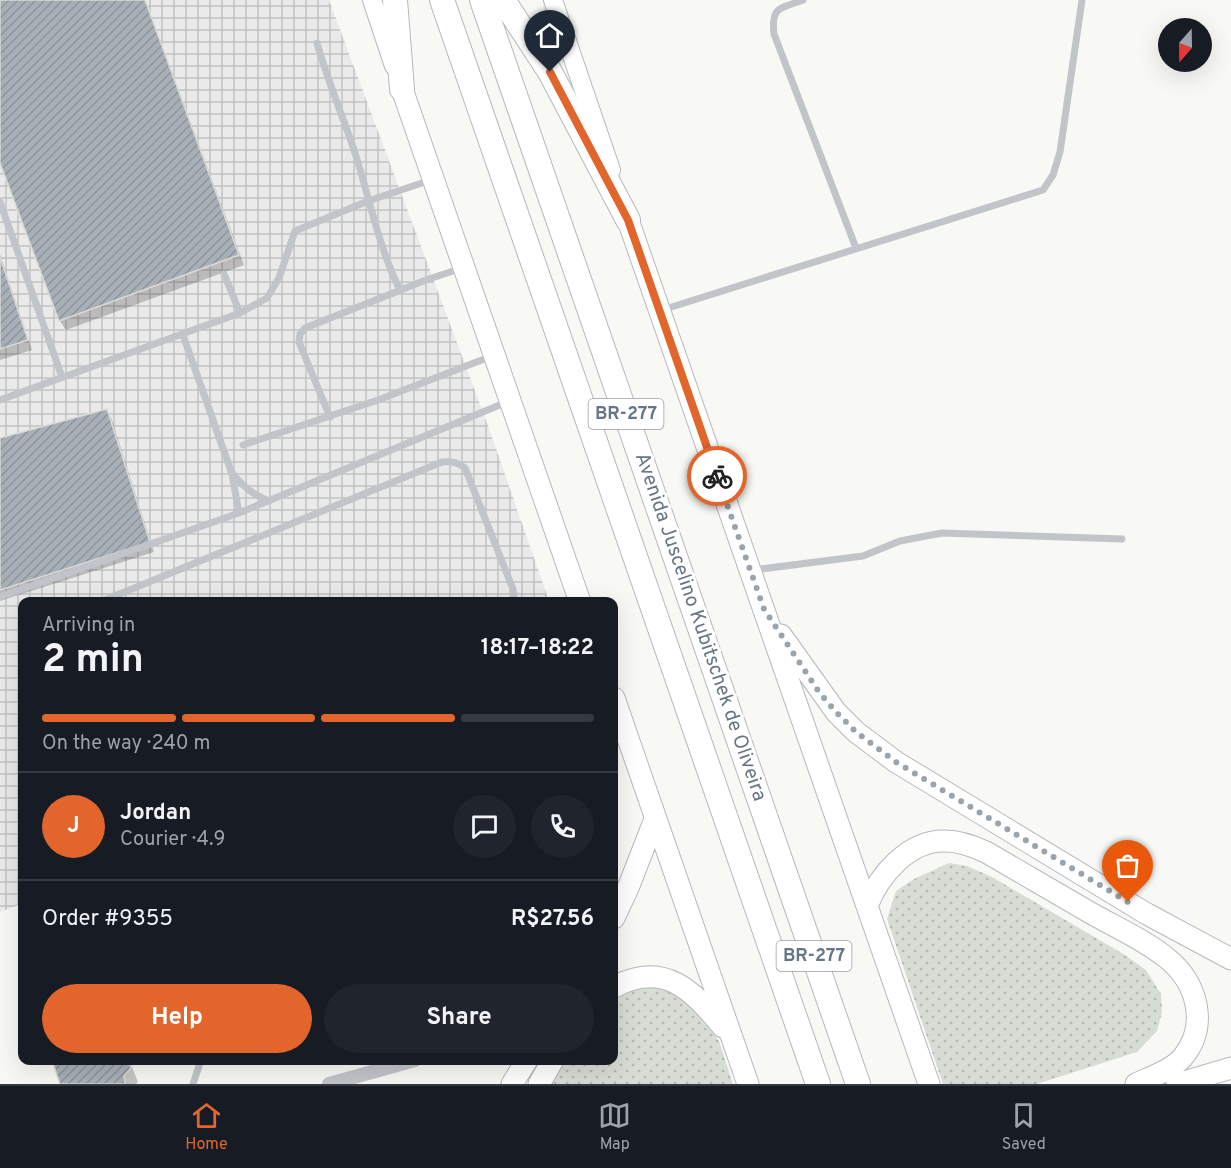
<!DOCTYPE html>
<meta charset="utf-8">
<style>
body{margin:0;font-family:Overpass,sans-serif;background:#20242c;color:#f1f3f6;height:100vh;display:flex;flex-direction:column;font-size:22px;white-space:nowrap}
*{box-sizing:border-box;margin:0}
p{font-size:20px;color:#9ea1a6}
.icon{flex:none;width:33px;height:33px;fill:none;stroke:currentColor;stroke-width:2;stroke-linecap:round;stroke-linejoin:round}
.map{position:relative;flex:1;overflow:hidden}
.panel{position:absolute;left:18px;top:597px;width:600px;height:468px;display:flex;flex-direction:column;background:#171b24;border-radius:12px;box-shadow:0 6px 24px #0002}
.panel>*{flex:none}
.needle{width:39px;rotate:200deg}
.tools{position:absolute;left:1158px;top:18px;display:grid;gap:12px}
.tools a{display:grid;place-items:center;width:54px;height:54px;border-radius:50%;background:#171b24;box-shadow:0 6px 24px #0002;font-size:30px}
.pin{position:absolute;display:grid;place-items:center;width:51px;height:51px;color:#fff;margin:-62px -26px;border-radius:50% 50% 50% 0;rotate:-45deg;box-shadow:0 0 6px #0007}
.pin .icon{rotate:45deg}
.courier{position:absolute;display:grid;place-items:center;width:60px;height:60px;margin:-30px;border:4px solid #e2662c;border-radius:50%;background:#fff;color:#222;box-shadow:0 2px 8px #0007}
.overview em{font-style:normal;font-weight:700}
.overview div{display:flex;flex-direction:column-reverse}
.overview{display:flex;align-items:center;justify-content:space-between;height:102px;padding:0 24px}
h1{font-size:39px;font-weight:700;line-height:45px}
.bar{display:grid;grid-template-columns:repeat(4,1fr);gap:9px 6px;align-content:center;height:72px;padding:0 24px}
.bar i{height:8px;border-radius:4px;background:#363941}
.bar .active{background:#e2662c}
.bar p{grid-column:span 4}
.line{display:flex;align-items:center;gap:15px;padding:0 24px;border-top:2px solid #363941}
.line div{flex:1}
.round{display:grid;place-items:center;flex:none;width:63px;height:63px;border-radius:32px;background:#20242c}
.cta{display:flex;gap:12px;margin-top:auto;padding:12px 24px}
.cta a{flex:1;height:69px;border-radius:36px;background:#e2662c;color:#fff;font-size:24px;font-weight:700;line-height:69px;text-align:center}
.cta a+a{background:#20242c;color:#f1f3f6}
.tabs{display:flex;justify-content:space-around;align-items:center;height:84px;border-top:2px solid #363941;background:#171b24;font-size:16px;color:#9ea1a6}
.tabs a{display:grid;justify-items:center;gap:3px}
.tabs .active{color:#e2662c}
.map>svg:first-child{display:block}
.industrial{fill:url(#industrial-grid)}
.grass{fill:url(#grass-dots)}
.shadow{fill:#0003}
.building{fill:url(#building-hatch);stroke:#dadad8;stroke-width:1.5}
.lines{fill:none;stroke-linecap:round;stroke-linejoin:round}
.secondary-casing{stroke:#b4b9be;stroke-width:20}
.primary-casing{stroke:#b5b9bd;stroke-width:23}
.highway-casing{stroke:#b5b8bc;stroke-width:26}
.lane{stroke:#c1c5c9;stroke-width:7}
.street{stroke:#c1c5c9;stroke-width:14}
.secondary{stroke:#fff;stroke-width:18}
.primary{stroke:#fff;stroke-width:21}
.highway{stroke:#fff;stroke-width:24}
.done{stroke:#9aa4ad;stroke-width:6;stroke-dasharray:0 10.8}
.route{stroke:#e2662c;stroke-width:8}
.labels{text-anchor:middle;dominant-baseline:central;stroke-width:6;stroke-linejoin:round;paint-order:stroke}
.shield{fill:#fff;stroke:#959faa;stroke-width:1.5}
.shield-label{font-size:18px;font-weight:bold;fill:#677686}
.street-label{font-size:20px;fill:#677686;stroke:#fff}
</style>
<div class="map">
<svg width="1231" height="1084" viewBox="0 0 1231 1084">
<defs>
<pattern id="industrial-grid" width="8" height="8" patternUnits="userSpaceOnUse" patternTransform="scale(1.5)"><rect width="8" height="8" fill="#e9eae9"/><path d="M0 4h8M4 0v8" fill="none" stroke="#c1c2c2"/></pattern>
<pattern id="grass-dots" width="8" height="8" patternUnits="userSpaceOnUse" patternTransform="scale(1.5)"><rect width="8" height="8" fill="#d7ddd5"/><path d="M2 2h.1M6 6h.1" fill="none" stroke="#b2b8b2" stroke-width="1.8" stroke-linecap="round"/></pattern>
<pattern id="building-hatch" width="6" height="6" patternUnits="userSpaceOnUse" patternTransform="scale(1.5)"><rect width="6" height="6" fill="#a8b0b7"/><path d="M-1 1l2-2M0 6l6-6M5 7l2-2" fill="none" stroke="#8d949a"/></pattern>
</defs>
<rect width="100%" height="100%" fill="#f8f8f5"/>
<path class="industrial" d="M0,0h329l158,423 62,178 -527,1v302l-22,8z"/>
<path class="grass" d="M949,863l18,3 25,11 133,78 21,15 15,24 1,18 -5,19 -20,21 -100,32h-94l-56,-165 9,-28 18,-12z
M641,986l21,2 21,11 19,18 17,24 14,43h-182l13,-23 50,-1v-62l8,-5z"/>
<path class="shadow" d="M0,0h145l99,265 -178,65 -6,-9 -60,-162z
M0,254l32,96 -32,10z
M107,410l5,10 42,132 -154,49v-161z
M53,1060h76l9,22 -2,2h-75z"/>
<path class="building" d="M0,0h145l94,255 -180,66 -59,-158z
M0,257l28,83 -28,9z
M107,409l43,133 -150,48v-152z
M52,1060h76l3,8 -7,8 1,8h-65z"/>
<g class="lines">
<g class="secondary-casing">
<path id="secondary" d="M372,0l22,66
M553,0l58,170"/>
</g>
<g class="primary-casing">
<path id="primary" d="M402,89l178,513
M628,220l301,864
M781,635l55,77 20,20 40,30 251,152 84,45
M614,698l134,386
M867,906c12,-31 42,-66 78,-65 15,0 28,5 41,11 34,20 69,40 103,60 26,15 56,28 79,47 29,24 41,66 15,98 -11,13 -32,20 -47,27
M614,918l14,-30 27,-69
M614,987c50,-27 78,3 109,40
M512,1084l15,-24
M539,1084l14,-24
M1177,1084l54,-16"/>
</g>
<g class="highway-casing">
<path id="highway" d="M395,0l7,89
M442,0l376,1084
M482,0l376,1084
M503,0l47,72 78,148"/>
</g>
<path class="lane" d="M803,0c-23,9 -32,6 -29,34l82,214
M317,43c11,39 26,73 38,110 15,46 23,93 45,137
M0,202l62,175
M224,274l16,39
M662,310l381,-120 10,-15 7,-23 22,-152
M183,335l49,139 7,39
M0,400l240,-87 27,-15 12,-20 16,-47 73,-30 63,-21
M330,417l-31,-75 1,-8 5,-6 121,-48 36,-12
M243,445l135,-45 114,-44
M233,474c11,13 20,21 36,27
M753,570l110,-14 37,-15 42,-8 180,6
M0,597l239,-84 268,-111
M100,602l342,-140c10,-1 15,0 23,6l48,121 2,13
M193,1084l8,-24"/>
<path class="street" d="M329,1084l86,-24"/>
<use href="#secondary" class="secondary"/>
<use href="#primary" class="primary"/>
<use href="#highway" class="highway"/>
</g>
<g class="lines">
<path class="done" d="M717,476l47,133 55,83 17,20 20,20 40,30 232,140"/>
<path class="route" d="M550,72l78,148 89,256"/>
</g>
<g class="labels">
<g class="shield">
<rect x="588.5" y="399" width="75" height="30" rx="4.5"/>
<rect x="776.5" y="941" width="75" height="30" rx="4.5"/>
</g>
<g class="shield-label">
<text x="626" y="414">BR-277</text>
<text x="814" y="956">BR-277</text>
</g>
<g class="street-label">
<text transform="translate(700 627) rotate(71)">Avenida Juscelino Kubitschek de Oliveira</text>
</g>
</g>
</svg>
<div class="tools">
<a><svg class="needle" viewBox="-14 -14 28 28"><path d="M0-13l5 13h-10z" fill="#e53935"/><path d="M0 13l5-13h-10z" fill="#9ea1a6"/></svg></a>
</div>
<div class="pin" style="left:1128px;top:902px;background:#ea580c"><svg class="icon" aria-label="bag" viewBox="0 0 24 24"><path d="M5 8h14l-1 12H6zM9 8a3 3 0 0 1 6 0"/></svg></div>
<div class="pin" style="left:550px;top:72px;background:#1f2937"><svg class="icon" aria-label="home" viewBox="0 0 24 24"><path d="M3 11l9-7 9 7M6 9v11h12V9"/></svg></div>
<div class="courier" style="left:717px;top:476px"><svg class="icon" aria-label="bike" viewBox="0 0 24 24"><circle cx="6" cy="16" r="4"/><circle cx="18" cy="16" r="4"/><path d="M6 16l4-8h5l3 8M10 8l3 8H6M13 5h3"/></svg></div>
<section class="panel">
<div class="overview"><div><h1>2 min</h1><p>Arriving in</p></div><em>18:17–18:22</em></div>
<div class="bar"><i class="active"></i><i class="active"></i><i class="active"></i><i></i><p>On the way · 240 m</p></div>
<div class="line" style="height:108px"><b class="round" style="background:#e2662c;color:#fff">J</b><div><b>Jordan</b><p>Courier · 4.9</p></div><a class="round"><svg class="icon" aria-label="chat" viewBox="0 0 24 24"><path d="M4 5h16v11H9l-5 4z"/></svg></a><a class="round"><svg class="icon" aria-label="phone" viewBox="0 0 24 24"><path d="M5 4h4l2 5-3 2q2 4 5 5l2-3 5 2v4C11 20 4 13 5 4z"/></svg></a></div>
<div class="line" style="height:78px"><div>Order #9355</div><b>R$27.56</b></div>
<div class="cta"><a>Help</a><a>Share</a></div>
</section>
</div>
<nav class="tabs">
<a class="active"><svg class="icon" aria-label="home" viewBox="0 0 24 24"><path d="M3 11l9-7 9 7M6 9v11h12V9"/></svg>Home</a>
<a><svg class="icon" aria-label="map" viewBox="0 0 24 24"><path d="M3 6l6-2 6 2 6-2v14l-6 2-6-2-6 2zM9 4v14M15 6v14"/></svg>Map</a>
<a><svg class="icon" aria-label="saved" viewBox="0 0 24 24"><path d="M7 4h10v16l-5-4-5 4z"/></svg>Saved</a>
</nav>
